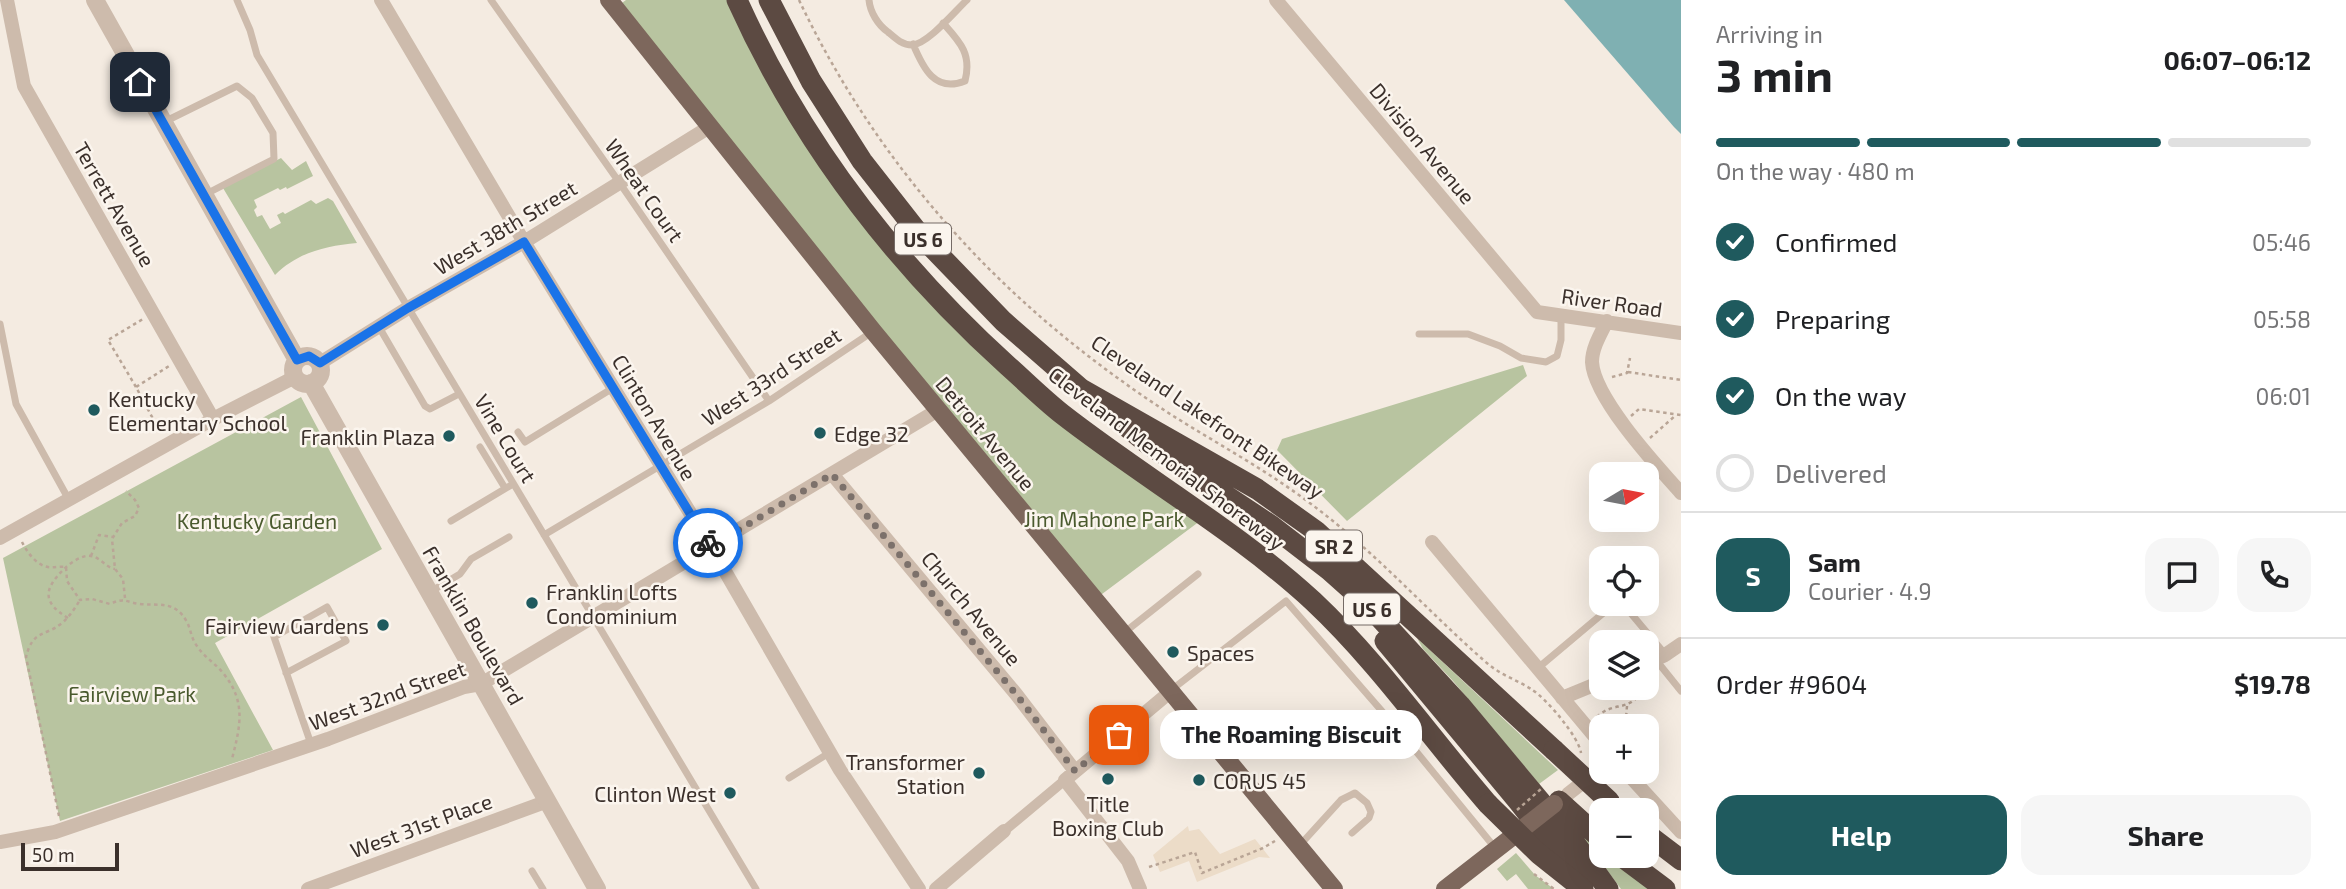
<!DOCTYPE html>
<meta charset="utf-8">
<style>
body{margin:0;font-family:"Exo 2",sans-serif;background:#f6f6f6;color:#202124;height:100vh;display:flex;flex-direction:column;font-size:26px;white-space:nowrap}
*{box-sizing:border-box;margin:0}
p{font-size:23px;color:#757577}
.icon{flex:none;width:38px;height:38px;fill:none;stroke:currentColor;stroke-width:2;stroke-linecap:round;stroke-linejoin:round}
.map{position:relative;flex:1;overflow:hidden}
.side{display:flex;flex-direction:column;background:#fff;width:665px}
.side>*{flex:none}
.needle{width:46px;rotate:80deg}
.controls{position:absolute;left:1589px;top:462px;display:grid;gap:14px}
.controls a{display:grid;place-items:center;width:70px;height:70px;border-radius:14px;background:#fff;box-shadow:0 7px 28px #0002;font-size:35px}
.scale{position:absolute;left:21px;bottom:18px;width:98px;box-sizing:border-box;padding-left:7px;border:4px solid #3b302b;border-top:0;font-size:19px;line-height:24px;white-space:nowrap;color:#3b302b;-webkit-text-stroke:5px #fbf5ee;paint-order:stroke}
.pin{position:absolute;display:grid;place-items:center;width:60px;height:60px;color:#fff;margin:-30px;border-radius:14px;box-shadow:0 4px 10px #0006}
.courier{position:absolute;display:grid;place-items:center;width:70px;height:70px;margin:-35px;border:5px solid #1a73e8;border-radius:50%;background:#fff;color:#222;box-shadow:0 2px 9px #0007}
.bubble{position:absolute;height:49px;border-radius:21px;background:#fff;box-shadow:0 7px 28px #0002;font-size:23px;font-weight:700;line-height:49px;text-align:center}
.overview em{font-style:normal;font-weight:700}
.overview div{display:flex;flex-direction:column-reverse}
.overview{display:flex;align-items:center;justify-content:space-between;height:119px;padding:0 35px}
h1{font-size:46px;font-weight:700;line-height:52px}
.bar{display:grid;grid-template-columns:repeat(4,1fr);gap:10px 7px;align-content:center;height:84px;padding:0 35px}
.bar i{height:9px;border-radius:5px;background:#e0e0e0}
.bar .current{background:#1f5a5e}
.bar p{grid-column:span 4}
.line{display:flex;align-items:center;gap:18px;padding:0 35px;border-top:2px solid #e0e0e0}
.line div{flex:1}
.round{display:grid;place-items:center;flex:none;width:74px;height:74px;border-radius:21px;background:#f6f6f6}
ol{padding:0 35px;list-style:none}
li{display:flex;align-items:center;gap:21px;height:77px}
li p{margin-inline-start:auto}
li .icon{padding:7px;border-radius:50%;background:#1f5a5e;color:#fff;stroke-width:4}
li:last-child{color:#757577}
li i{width:38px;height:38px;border:4px solid #e0e0e0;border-radius:50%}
.primary-button{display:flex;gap:14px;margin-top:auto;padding:14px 35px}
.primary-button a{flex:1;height:80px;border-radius:21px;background:#1f5a5e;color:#fff;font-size:28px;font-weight:700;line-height:80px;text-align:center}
.primary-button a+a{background:#f6f6f6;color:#202124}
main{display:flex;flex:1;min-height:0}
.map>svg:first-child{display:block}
.green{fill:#b8c4a0}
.plaza{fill:#ecdcc8}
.water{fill:#7fb0b2}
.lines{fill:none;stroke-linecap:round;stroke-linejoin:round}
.path{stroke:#b9a596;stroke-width:2.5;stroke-dasharray:3.5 3.5;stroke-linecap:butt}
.service{stroke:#cdbbac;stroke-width:7}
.pedestrian{stroke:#cdbbac;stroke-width:10}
.minor{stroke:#cdbbac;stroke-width:14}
.tertiary{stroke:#cdbbac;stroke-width:18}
.primary{stroke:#7d675c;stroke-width:18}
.motorway{stroke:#5c4a42;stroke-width:21}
.path-bridge{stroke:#b9a596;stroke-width:2.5;stroke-dasharray:3.5 3.5;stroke-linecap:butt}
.primary-bridge{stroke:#7d675c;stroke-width:18}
.motorway-bridge{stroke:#5c4a42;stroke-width:21}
.done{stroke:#7c716b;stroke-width:7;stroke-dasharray:0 12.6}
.route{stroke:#1a73e8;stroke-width:9}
.poi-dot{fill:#1f5a5e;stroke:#fbf5ee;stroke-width:2.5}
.labels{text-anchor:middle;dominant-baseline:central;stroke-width:5;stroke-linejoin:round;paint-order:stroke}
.shield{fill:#fbf5ee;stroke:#756b66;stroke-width:2}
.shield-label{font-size:19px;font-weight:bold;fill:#3b302b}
.street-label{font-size:21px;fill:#3b302b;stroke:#fbf5ee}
.poi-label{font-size:21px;fill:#3b302b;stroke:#fbf5ee;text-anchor:start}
.park-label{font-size:21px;fill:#4a5a2e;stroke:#fbf5ee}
</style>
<main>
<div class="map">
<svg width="1681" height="889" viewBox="0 0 1681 889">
<rect width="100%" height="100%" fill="#f4ebe1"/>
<path class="green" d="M626,0h111l42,82 172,230 253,206 -110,82 -479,-592z
M281,158l11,12 14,-9 7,15 -26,13 -1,-2 -6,3 -2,-2 -24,12 3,7 -3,3 3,7 5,-2 8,14 11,-6 -4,-8 6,-3 2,2 26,-14 5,4 12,-6 5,3 24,42c-31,3 -59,9 -82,32l-52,-87z
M1523,365l4,11 -180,145 -70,-71 5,-11z
M301,397l81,152 -167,94 58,107 -213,71 -57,-263z
M1417,638l141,132 -19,14 -86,-103 -30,-32z
M1569,819l32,30v7h8l43,33h-31z
M1516,853l19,22 19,14h-26l-12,-15 -9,7 -10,-12z"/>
<path class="plaza" d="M1188,826l1,5 10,-2 21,25 35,-15 15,19 -11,-1 -62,25 -8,-21 -29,11 -7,-17z"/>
<path class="water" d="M1564,0h117v134l-7,-7z"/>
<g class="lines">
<path class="path" d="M799,0c55,116 132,218 227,304 43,39 92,76 141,108 47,30 96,56 140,89 66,48 120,110 181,163 13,11 29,16 43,25 15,9 48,48 50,64
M1628,372l53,8
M1612,377l15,-4 3,-15
M136,387l-28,-47 35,-21
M1631,416l8,-7 42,6
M159,430l-23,-43 33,-21
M1650,438l26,-23
M22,542c5,10 14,23 26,25 6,1 12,-1 18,0l1,14 13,19 12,-1 18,5c15,-7 15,-2 30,0 19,2 35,-4 47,18 4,8 4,16 10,24 7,11 18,17 26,27 24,29 17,54 9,86
M91,556l8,-21 14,2
M125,598l-2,-19 -8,-10 -3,-30 10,-16 13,-7 4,-8 -4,-8 -9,-9
M68,618c-25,-15 -25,-28 -5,-48 6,-6 14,-12 23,-14 13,-2 18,11 29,13
M1647,683l9,-6
M1627,706l-1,12 2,8
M1597,717c17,-17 32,-3 47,-29
M59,816l-33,-159c7,-28 19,-20 36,-34 8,-7 13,-15 18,-23
M1149,867l46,-15 7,21 61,-25 12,-7
M1534,874l20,15"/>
<path class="service" d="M237,0l13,30 7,25 499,834
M491,0l128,182 150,219
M869,0c1,12 9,25 19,32 7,6 14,13 24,13 16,-1 43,-34 55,-45
M913,44c10,24 22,49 52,37 7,-27 -5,-39 -22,-58
M164,122l73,-36 15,12 21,35 1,26 -68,35
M0,324l16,80 53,96
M379,327l46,79 5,3 29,-15
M1419,334h49l32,12 21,12 25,4 11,-6 4,-16v-24
M518,432l7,10 88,-54
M480,447l25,41
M451,521l62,-37
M544,535l225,-134 103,-69
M430,592l30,-18 11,-15 38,-22
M1623,604l42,50
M1125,632l73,-58
M1656,660l25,31
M1538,668l76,-64
M286,673l60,-32 -19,-34 -53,30 37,107
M1170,691l116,-90 115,132 95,116
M789,778l40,-25
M1300,845l41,-45 14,-7 12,10 4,9 -2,6 -17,15
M532,871l11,18"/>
<path class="pedestrian" d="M1004,831l61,-51"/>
<path class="minor" d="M7,0l17,86 189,333
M381,0l143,242 187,305 129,223 79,119
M1276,0l261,312 144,21
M1607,321c-6,12 -15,27 -15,41 2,36 64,103 89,131
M320,363l88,-55 116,-66 187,-116
M832,474l184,220 59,77
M0,538l213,-119 82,-42
M1432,542l169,202
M1647,663l18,-8 16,-11
M1562,698l39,-16
M1626,772l55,60
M1568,794l33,-26
M0,842l55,-10 273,-93 136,-52 17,-3 457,-274
M308,889l240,-88
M936,889l68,-58
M1140,889l-12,-28 -63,-81 105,-88"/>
<path class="tertiary" d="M95,0l202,360
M293 370a14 14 0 1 1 28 0a14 14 0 1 1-28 0Z
M311,383l286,506"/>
<path class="primary" d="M609,0l264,331 461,558
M1445,889l81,-63"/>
<path class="motorway" d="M737,0c63,140 157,263 271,366 18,16 35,33 54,48 82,64 175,117 251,187 65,61 117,136 175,203
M769,0l42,81 51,80 58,74 83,86 78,68 176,100 59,42 238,219
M1126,426l22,18 124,82 57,44 37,33 94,102 115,138 33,46
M1385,641l133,160 65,83
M1559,801l42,38
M1647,834l34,26
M1621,856l44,33"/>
<path class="path-bridge" d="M1517,810l24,-21"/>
<path class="primary-bridge" d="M1526,826l28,-22"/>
<path class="motorway-bridge" d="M1554,750l55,51
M1488,804l51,50 44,35"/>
</g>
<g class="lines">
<path class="done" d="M708,543l2,4 122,-73 184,220 59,77 44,-36"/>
<path class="route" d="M140,82l157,278 12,-4 11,7 88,-55 116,-66 184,301"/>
</g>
<g class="poi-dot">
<circle cx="94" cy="410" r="7"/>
<circle cx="820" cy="433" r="7"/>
<circle cx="449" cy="436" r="7"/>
<circle cx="532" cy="603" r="7"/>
<circle cx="383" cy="625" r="7"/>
<circle cx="1173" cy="652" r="7"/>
<circle cx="979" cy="773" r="7"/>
<circle cx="1108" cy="779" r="7"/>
<circle cx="1199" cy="780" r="7"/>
<circle cx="730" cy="793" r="7"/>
</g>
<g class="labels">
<g class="shield">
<rect x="895" y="223.5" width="56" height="31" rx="5"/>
<rect x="1306" y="530.5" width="56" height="31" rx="5"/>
<rect x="1344" y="593.5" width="56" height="31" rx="5"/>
</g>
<g class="shield-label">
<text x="923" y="239">US 6</text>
<text x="1334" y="546">SR 2</text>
<text x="1372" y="609">US 6</text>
</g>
<g class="street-label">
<text transform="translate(1423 143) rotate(50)">Division Avenue</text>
<text transform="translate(645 190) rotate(55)">Wheat Court</text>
<text transform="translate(115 204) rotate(60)">Terrett Avenue</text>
<text transform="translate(505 227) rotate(-31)">West 38th Street</text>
<text transform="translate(1612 302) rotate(8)">River Road</text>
<text transform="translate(771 376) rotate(-33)">West 33rd Street</text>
<text transform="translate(1208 416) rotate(34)">Cleveland Lakefront Bikeway</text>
<text transform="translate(655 417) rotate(59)">Clinton Avenue</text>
<text transform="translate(986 433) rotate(50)">Detroit Avenue</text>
<text transform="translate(506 438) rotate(59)">Vine Court</text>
<text transform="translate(1167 458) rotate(37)">Cleveland Memorial Shoreway</text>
<text transform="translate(972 608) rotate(50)">Church Avenue</text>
<text transform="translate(474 625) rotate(60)">Franklin Boulevard</text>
<text transform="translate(387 695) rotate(-20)">West 32nd Street</text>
<text transform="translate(421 825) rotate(-20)">West 31st Place</text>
</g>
<g class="poi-label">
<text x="108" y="398">Kentucky<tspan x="108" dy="24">Elementary School</tspan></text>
<text x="834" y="433">Edge 32</text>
<text x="435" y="436" text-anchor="end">Franklin Plaza</text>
<text x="546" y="591">Franklin Lofts<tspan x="546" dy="24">Condominium</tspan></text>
<text x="369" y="625" text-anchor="end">Fairview Gardens</text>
<text x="1187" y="652">Spaces</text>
<text x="965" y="761" text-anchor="end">Transformer<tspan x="965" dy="24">Station</tspan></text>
<text x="1213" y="780">CORUS 45</text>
<text x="716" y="793" text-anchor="end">Clinton West</text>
<text x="1108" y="803" text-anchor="middle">Title<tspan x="1108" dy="24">Boxing Club</tspan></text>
</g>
<g class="park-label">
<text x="1104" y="518">Jim Mahone Park</text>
<text x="257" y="520">Kentucky Garden</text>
<text x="132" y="693">Fairview Park</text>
</g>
</g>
</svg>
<div class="controls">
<a><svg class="needle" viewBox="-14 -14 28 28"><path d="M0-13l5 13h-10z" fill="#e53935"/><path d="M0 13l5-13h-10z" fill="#757577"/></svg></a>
<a><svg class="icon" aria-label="locate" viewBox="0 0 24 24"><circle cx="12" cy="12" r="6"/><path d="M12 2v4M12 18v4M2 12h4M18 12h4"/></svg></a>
<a><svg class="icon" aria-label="layers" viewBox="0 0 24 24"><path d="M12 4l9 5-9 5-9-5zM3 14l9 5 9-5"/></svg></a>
<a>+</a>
<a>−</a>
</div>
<div class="scale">50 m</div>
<div class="pin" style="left:1119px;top:735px;background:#ea580c"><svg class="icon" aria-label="bag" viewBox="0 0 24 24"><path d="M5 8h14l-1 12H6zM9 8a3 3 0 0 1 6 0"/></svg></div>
<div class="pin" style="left:140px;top:82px;background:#1f2937"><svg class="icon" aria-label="home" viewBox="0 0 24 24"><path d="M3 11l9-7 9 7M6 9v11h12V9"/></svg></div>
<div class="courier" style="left:708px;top:543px"><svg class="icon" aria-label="bike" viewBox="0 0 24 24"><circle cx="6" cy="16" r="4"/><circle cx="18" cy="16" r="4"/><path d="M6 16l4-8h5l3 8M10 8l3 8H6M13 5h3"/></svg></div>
<div class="bubble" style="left:1160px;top:710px;width:262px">The Roaming Biscuit</div>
</div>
<section class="side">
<div class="overview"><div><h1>3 min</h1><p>Arriving in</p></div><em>06:07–06:12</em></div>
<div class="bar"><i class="current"></i><i class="current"></i><i class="current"></i><i></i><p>On the way · 480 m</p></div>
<ol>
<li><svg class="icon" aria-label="check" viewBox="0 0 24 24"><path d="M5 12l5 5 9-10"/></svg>Confirmed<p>05:46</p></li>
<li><svg class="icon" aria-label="check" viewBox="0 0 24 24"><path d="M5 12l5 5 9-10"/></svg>Preparing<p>05:58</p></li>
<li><svg class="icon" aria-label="check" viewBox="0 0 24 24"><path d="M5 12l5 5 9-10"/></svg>On the way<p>06:01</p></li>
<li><i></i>Delivered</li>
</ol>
<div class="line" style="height:126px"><b class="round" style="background:#1f5a5e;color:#fff">S</b><div><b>Sam</b><p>Courier · 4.9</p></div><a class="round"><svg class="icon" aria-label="chat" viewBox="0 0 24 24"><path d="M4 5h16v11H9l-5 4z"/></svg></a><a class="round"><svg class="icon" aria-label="phone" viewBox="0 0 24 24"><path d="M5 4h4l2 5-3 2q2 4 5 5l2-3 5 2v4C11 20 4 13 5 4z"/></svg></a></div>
<div class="line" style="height:91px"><div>Order #9604</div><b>$19.78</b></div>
<div class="primary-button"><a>Help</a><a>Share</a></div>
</section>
</main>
